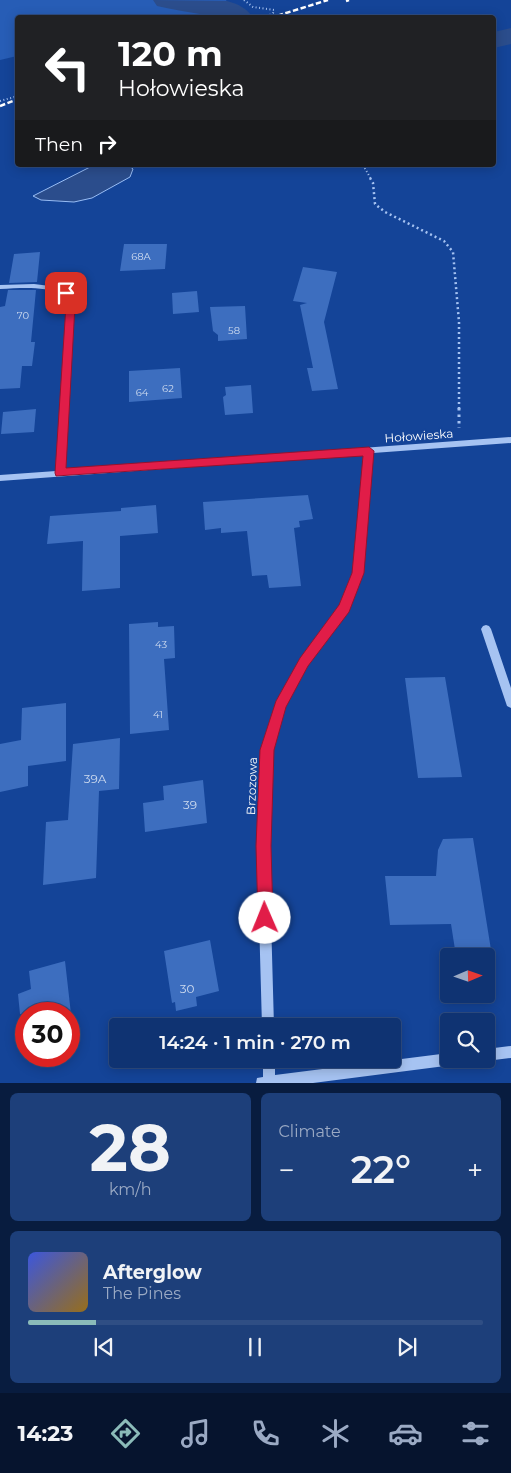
<!DOCTYPE html>
<html lang="en">
<head>
<meta charset="utf-8">
<style>
  :root { --surface:#0f3372; --page:#1d3f7a; --text:#f1f3f6; --muted:#9baac4; --line:#2f4e84; --accent:#8bbbb9 }
  body { margin:0; font-family:Montserrat,sans-serif; background:var(--page); color:var(--text); height:100vh; display:flex; flex-direction:column; font-size:19px; white-space:nowrap }
  * { box-sizing:border-box; margin:0 }
  p { font-size:16px; color:var(--muted) }
  .icon { flex:none; width:28px; height:28px; fill:none; stroke:currentColor; stroke-width:2; stroke-linecap:round; stroke-linejoin:round }
  .map { position:relative; height:1083px; overflow:hidden }
  .sheet { display:flex; flex-direction:column; gap:10px; padding:10px; background:#081c3f; flex:1 }
  .sheet>* { flex:none }
  .hud { position:absolute; left:15px; top:15px; width:481px; height:152px; border-radius:5px; box-shadow:0 2px 12px #0003,0 0 0 1px var(--line); background:#202124; color:#fff; overflow:hidden }
  .needle { width:32px; rotate:88deg }
  .fabs { position:absolute; left:440px; top:948px; display:grid; gap:10px }
  .fabs a { display:grid; place-items:center; width:55px; height:55px; border-radius:5px; background:var(--surface); box-shadow:0 2px 12px #0003,0 0 0 1px var(--line); font-size:25px }
  .speed { position:absolute; left:15px; top:1002px; display:flex; gap:10px; font-size:25px; font-weight:700; text-align:center }
  .speed>* { display:grid; place-content:center; width:65px; height:65px; border-radius:50%; background:var(--surface); box-shadow:0 2px 12px #0003,0 0 0 1px var(--line); line-height:1 }
  .speed .limit { border:8px solid #d22; background:#fff; color:#111 }
  .pin { position:absolute; display:grid; place-items:center; width:42px; height:42px; color:#fff; margin:-21px; border-radius:10px; box-shadow:0 2px 8px #0006 }
  .me { position:absolute; width:55px; margin:-28px; rotate:359deg; stroke-linejoin:round; filter:drop-shadow(0 0 4px #0008) }
  .turn { display:flex; align-items:center; gap:18px; height:105px; padding:0 20px; font-size:22px }
  .turn .icon { width:65px; height:65px; stroke-width:2.5 }
  .turn b { display:block; font-size:35px; line-height:42px }
  .then { display:flex; align-items:center; height:48px; padding:0 20px; background:#0003; gap:10px; font-size:19px }
  .big { font-size:38px; font-weight:600; line-height:1.1 }
  .sheet .tile { flex:1; display:flex; flex-direction:column; justify-content:center; gap:8px; min-width:0; padding:0 18px; border-radius:8px; background:var(--page) }
  .sheet .dial { align-items:center; gap:0 }
  .dial b { font-size:65px; line-height:1 }
  .song { display:flex; align-items:center; gap:15px }
  .cover { width:60px; height:60px; border-radius:8px; background:linear-gradient(135deg,hsl(230 70% 55%),hsl(40 70% 35%)) }
  .played { height:5px; border-radius:2px; background:linear-gradient(90deg,var(--accent) 15%,var(--line) 15%) }
  .keys { display:flex; justify-content:space-around; direction:ltr }
  .heat { display:flex; justify-content:space-between; align-items:center; font-size:28px; direction:ltr }
  .sheet .tiles { flex:1; display:grid; gap:10px; grid-template-columns:1fr 1fr }
  .tile:last-child { grid-column:span 2 }
  .trip { position:absolute; left:109px; top:1018px; width:292px; height:50px; border-radius:5px; background:var(--surface); box-shadow:0 2px 12px #0003,0 0 0 1px var(--line); font-weight:600; line-height:50px; text-align:center }
  .menu { display:flex; height:80px; justify-content:space-around; align-items:center; background:#06142e; color:var(--muted) }
  .menu .icon { width:35px; height:35px }
  .menu .active { color:var(--accent) }
  .menu b { font-size:22px; color:var(--text) }
  .map>svg:first-child { display:block }
  .green { fill:#275db6 }
  .water { fill:#2b4d8c; stroke:#98bdf5 }
  .lines { fill:none; stroke-linecap:round; stroke-linejoin:round }
  .river { fill:#2b4d8c; fill-rule:evenodd }
  .building { fill:#3d6ebf }
  .path-far2 { stroke:#a6c3f2; stroke-width:2; stroke-dasharray:1 2.5; stroke-linecap:butt }
  .path-far1 { stroke:#a6c3f2; stroke-width:2.5; stroke-dasharray:2 3; stroke-linecap:butt }
  .path { stroke:#a6c3f2; stroke-width:3; stroke-dasharray:2.5 4; stroke-linecap:butt }
  .minor { fill:#a6c3f2; fill-rule:evenodd }
  .rail { stroke:#fff; stroke-width:2.5; stroke-dasharray:5.5 2.5; stroke-linecap:butt }
  .route { fill:#e11d48; stroke:#92132f }
  .labels { text-anchor:middle; stroke-width:4; stroke-linejoin:round; paint-order:stroke }
  .number-label { font-size:10px; fill:#cedbef }
  .street-label { font-size:12px; fill:#fff; stroke:#144498 }
  .near-number-label { font-size:12px; fill:#cedbef }
</style>
</head>
<body>
<div class="map">
<svg width="511" height="1083" viewBox="0 0 511 1083">
  <rect width="100%" height="100%" fill="#144498"/>
  <path class="green" d="M0,0H226L232,12L204,18H18L17,56L0,60Z"/>
  <path class="water" d="M94,165H128L133,169L130,177L92,198L74,202L41,200L33,196Z"/>
  <g class="lines">
    <path class="river" d="M153,0L227,1C238,4 247,8 253,18C221,18 188,13 157,6Z
      M511,28V44L494,48V32Z"/>
  </g>
  <path class="building" d="M124,244H167L165,269L120,271Z
    M40,252L37,282L9,283L14,254Z
    M303,267L337,272L324,322L338,389L312,391L307,368H313L300,305L307,303L293,301Z
    M8,290H36L31,342H35L32,366H22L20,388L0,389V307L5,306Z
    M197,291L199,312L173,314L172,293Z
    M245,306L247,339L218,341V335L213,331L210,307Z
    M180,368L182,398L129,402V371Z
    M251,385L253,413L225,415L223,397L226,395L225,387Z
    M36,409L34,432L1,434L3,412Z
    M308,495L313,519L299,521L300,527L294,528L301,586L269,588L267,575L252,576L247,531L221,533V528L205,530L203,502Z
    M156,505L158,533L120,536V588L82,591L83,541L47,544L50,516L121,511V508Z
    M158,622V627L174,626L175,658L164,659L169,730L130,734L129,624Z
    M445,677L462,777L418,778L405,678Z
    M66,703V761L28,766V786L0,792V744L21,740L22,708Z
    M120,738L119,789L99,791L96,878L43,885L46,822L68,820L73,744Z
    M203,780L207,823L145,832L143,803L164,800L163,786Z
    M473,838L492,956H456L451,924L390,925L385,876H436L438,850L443,839Z
    M210,940L219,991L196,997L197,1006L176,1011L175,1002L172,1003L164,951Z
    M65,961L71,1014H20L18,994L31,989L29,971Z"/>
  <g class="lines">
    <path class="path-far2" d="M244,0L253,7L274,10L273,13L264,18
      M0,101L18,96
      M363,165L371,179"/>
    <path class="path-far1" d="M370,178L373,183L375,204L385,212L444,241L453,252L459,322V409"/>
    <path class="path" d="M459,408V428"/>
    <path class="minor" d="M34,284L50,286L68,291L74,305L64,470L511,437V443L373,453L362,573L347,611L307,665L285,706L272,751L269,846L274,1026H262L257,846L262,751L276,702L301,659L340,606L354,573L365,454L0,481V475L56,471L68,305L63,294C43,286 22,288 0,289V285Z
      M486,625L489,626L491,629L511,688V708L507,706L506,703L481,629L483,626Z
      M511,1046V1058L486,1061L482,1059H486V1049Z
      M449,1053V1059H459L457,1063L453,1065L313,1083H256L257,1078L263,1077V1059H275V1075Z"/>
    <path class="rail" d="M346,1L349,0
      M270,18L328,0
      M0,106L18,99"/>
  </g>
  <path class="route" d="M66,290L70,293L75,305L66,468L369,447L374,451L364,573L349,612L308,666L286,707L274,750L271,846L273,918L271,923L265,926L260,923L258,918L256,846L260,750L276,701L300,658L339,605L352,573L363,456L56,476L55,473L66,305L61,293Z"/>
  <g class="labels">
    <g class="number-label">
      <text x="141" y="260">68A</text>
      <text x="23" y="319">70</text>
      <text x="234" y="334">58</text>
      <text x="168" y="392">62</text>
      <text x="142" y="396">64</text>
      <text x="161" y="648">43</text>
      <text x="158" y="718">41</text>
    </g>
    <g class="street-label">
      <text transform="translate(419 436) rotate(-4)" y="4">Hołowieska</text>
      <text transform="translate(252 786) rotate(-88)" y="4">Brzozowa</text>
    </g>
    <g class="near-number-label">
      <text x="95" y="783">39A</text>
      <text x="190" y="809">39</text>
      <text x="187" y="993">30</text>
    </g>
  </g>
</svg>
<div class="fabs">
<a><svg class="needle" viewBox="-14 -14 28 28"><path d="M0-13l5 13h-10z" fill="#e53935"/><path d="M0 13l5-13h-10z" fill="#9baac4"/></svg></a>
<a><svg class="icon" aria-label="search" viewBox="0 0 24 24"><circle cx="10" cy="10" r="6"/><path d="M15 15l6 6"/></svg></a>
</div>
<div class="speed"><div class="limit">30</div></div>
<div class="pin" style="left:66px;top:293px;background:#d93025"><svg class="icon" aria-label="arrive" viewBox="0 0 24 24"><path d="M6 21V4h12l-3 4 3 4H6"/></svg></div>
<svg class="me" style="left:265px;top:918px" viewBox="-20 -20 40 40"><circle r="19" fill="#fff"/><path d="M0-13L10 11 0 6-10 11z" fill="#e11d48"/></svg>
<div class="trip">14:24 · 1 min · 270 m</div>
<div class="hud">
<div class="turn"><svg class="icon" aria-label="left" viewBox="0 0 24 24"><path d="M17 20v-9H6M10 6l-5 5 5 5"/></svg><div><b>120 m</b>Hołowieska</div></div>
<div class="then">Then<svg class="icon" aria-label="right" viewBox="0 0 24 24"><path d="M7 20v-9h11M14 6l5 5-5 5"/></svg></div>
</div>
</div>
<section class="sheet">
<div class="tiles">
<div class="tile dial"><b>28</b><p>km/h</p></div>
<div class="tile"><p>Climate</p>
<div class="heat"><a>−</a><b class="big">22°</b><a>+</a></div>
</div>
<div class="tile">
<div class="song"><i class="cover"></i><div><b>Afterglow</b><p>The Pines</p></div></div>
<div class="played"></div>
<div class="keys"><svg class="icon" aria-label="previous" viewBox="0 0 24 24"><path d="M18 5L8 12l10 7zM5 5v14"/></svg><svg class="icon" aria-label="pause" viewBox="0 0 24 24"><path d="M8 5v14M16 5v14"/></svg><svg class="icon" aria-label="next" viewBox="0 0 24 24"><path d="M6 5l10 7-10 7zM19 5v14"/></svg></div>
</div>
</div>
</section>
<nav class="menu">
<b>14:23</b>
<svg class="icon active" aria-label="directions" viewBox="0 0 24 24"><path d="M12 3l9 9-9 9-9-9zM9 14v-3h6M13 9l2 2-2 2"/></svg>
<svg class="icon" aria-label="music" viewBox="0 0 24 24"><path d="M9 18V5l10-2v13"/><circle cx="6" cy="18" r="3"/><circle cx="16" cy="16" r="3"/></svg>
<svg class="icon" aria-label="phone" viewBox="0 0 24 24"><path d="M5 4h4l2 5-3 2q2 4 5 5l2-3 5 2v4C11 20 4 13 5 4z"/></svg>
<svg class="icon" aria-label="climate" viewBox="0 0 24 24"><path d="M12 3v18M4 7l16 10M4 17L20 7"/></svg>
<svg class="icon" aria-label="car" viewBox="0 0 24 24"><path d="M5 17H2v-5l4-1 3-4h7l3 4 3 1v5h-3M9 17h6M6 11h13"/><circle cx="7" cy="17" r="2"/><circle cx="17" cy="17" r="2"/></svg>
<svg class="icon" aria-label="filters" viewBox="0 0 24 24"><path d="M4 7h16M4 17h16"/><circle cx="9" cy="7" r="2"/><circle cx="15" cy="17" r="2"/></svg>
</nav>
</body>
</html>
